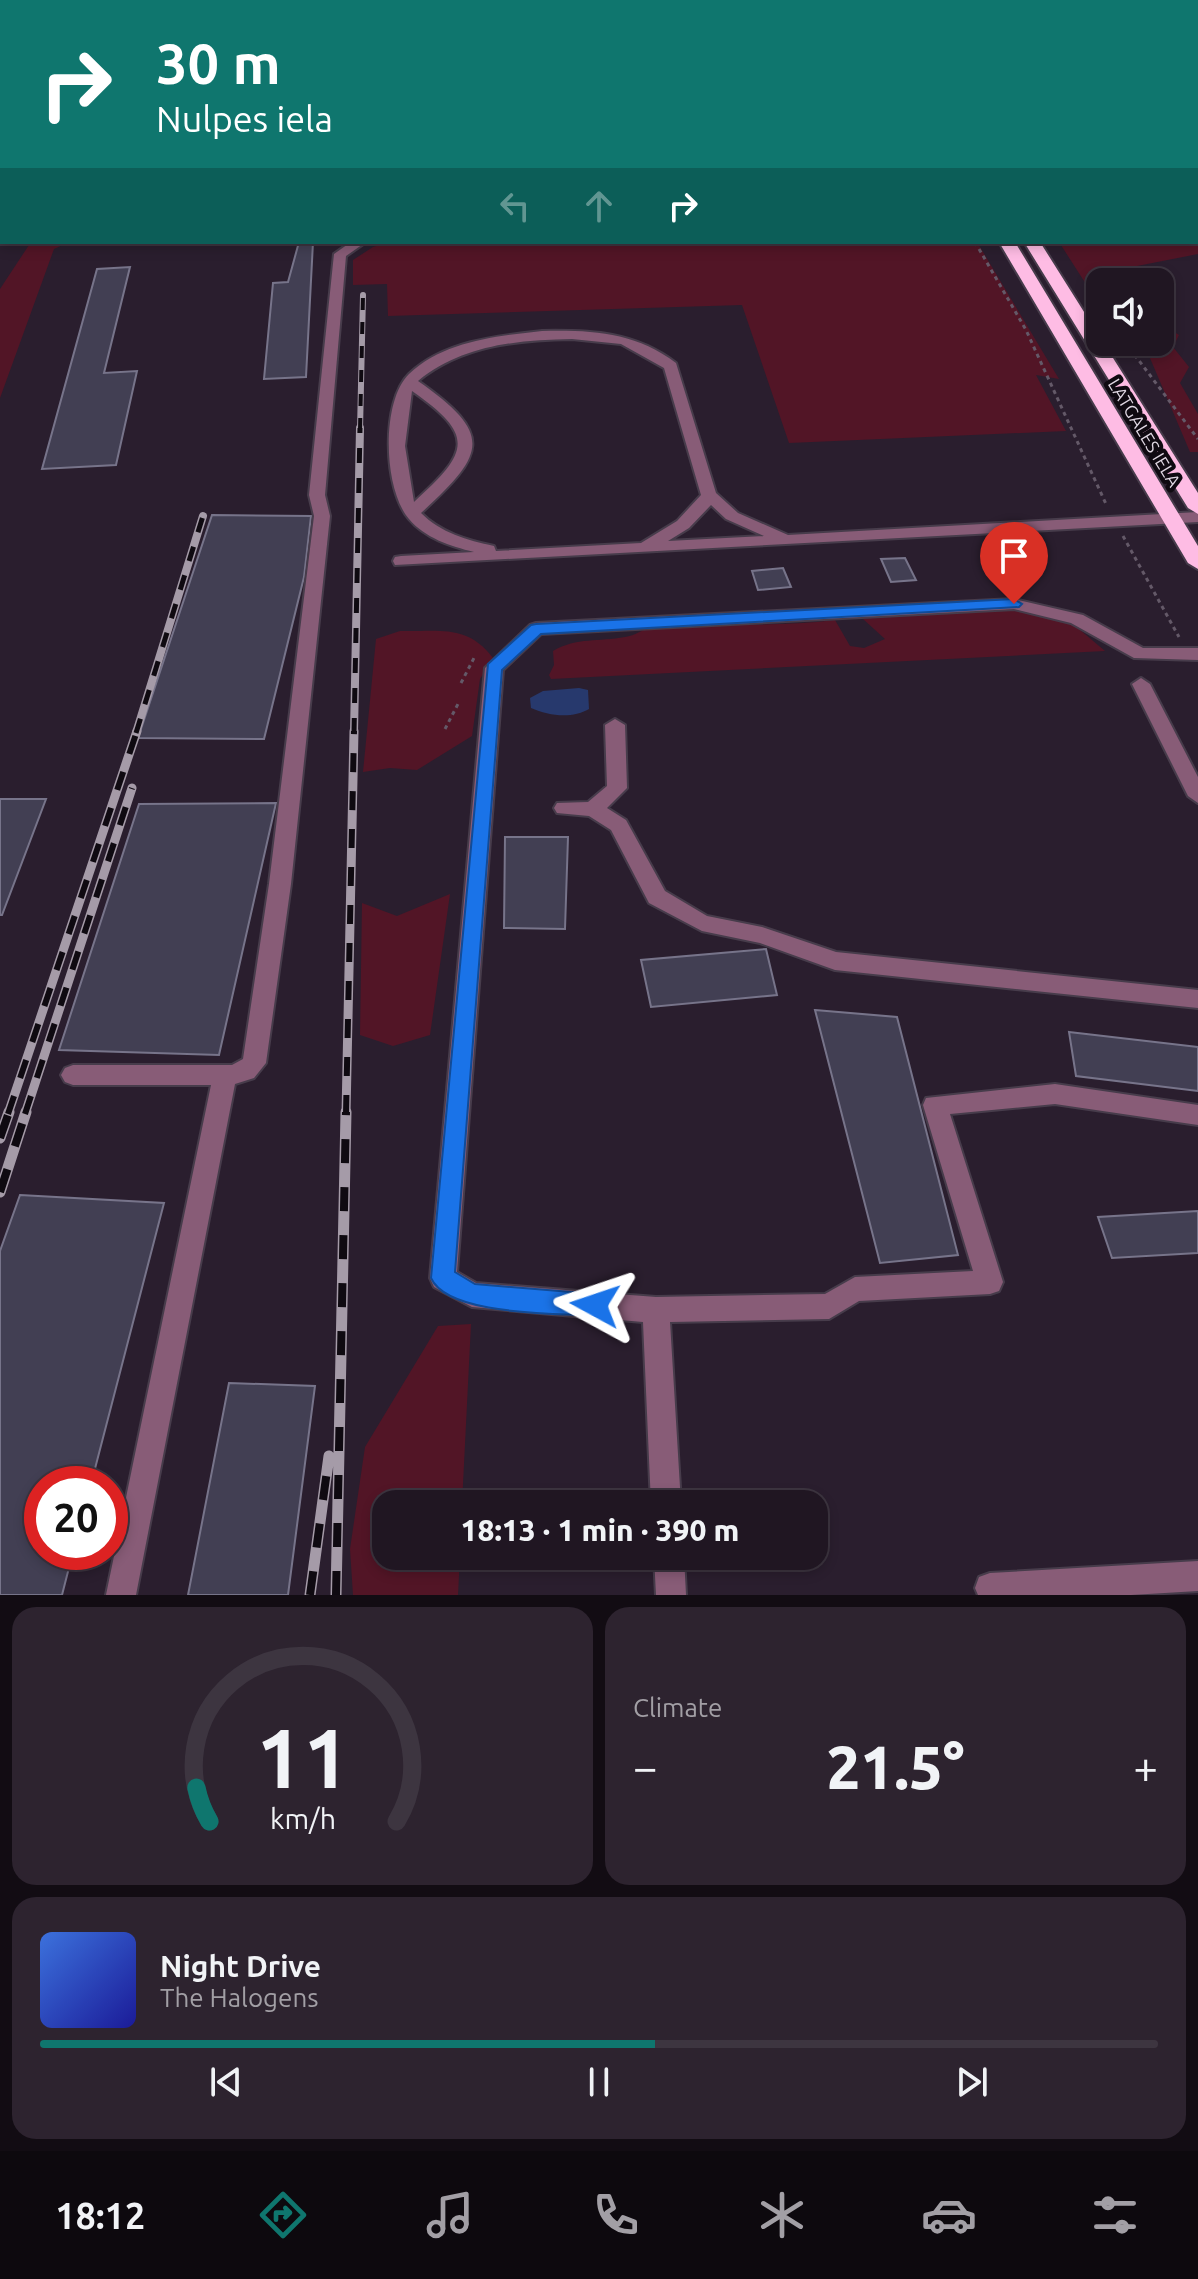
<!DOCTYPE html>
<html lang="en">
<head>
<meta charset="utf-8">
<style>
  :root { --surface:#201622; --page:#2d232f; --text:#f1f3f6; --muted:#a29fa5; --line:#3d3540; --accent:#0f766e }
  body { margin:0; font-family:Ubuntu,sans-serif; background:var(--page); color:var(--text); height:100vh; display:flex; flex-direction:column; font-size:30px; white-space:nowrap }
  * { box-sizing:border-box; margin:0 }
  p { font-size:26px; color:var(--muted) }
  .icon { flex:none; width:44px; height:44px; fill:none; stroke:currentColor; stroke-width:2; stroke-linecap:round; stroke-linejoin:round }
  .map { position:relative; height:1595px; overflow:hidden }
  .side { display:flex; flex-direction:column; gap:12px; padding:12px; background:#120c13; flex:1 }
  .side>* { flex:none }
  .banner { position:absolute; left:0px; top:0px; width:1198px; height:244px; box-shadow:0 4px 12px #0003,0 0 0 2px var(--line); background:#0f766e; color:#fff; overflow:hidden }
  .buttons { position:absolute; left:1086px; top:268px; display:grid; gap:16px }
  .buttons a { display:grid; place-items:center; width:88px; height:88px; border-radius:16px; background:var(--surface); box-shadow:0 4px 12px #0003,0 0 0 2px var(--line); font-size:40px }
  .speed { position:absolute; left:24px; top:1466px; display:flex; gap:16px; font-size:40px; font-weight:700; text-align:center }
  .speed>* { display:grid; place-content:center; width:104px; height:104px; border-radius:50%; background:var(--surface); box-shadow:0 4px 12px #0003,0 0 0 2px var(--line); line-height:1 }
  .speed .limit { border:12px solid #d22; background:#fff; color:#111 }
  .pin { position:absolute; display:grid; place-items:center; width:68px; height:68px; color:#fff; margin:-82px -34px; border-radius:50% 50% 50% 0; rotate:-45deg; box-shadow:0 0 8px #0007 }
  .pin .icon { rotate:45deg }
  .me { position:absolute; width:88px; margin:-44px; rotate:275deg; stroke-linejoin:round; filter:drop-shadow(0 0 6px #0008) }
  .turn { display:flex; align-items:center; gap:28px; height:168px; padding:0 24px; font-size:36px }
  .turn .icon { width:104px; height:104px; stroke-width:2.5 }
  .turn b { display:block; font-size:56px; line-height:68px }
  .lanes { display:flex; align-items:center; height:76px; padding:0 24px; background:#0003; justify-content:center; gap:40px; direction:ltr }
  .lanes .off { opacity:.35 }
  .big { font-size:60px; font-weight:800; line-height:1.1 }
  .side .card { flex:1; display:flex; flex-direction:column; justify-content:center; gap:12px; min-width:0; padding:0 28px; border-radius:24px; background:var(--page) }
  .side .dial { align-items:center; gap:0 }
  .dial svg { height:208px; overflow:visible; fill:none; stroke:var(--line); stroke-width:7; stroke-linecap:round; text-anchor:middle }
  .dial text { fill:var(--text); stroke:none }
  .song { display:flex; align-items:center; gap:24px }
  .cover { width:96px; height:96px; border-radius:12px; background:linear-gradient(135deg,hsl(220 70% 55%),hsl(240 70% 35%)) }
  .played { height:8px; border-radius:4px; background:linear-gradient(90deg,var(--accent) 55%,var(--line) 55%) }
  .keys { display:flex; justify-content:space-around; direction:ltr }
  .heat { display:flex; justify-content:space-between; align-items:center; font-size:44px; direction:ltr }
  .side .tiles { flex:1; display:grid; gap:12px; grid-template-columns:1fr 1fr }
  .card:last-child { grid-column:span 2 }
  .trip { position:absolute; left:372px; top:1490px; width:456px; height:80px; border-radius:24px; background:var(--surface); box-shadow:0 4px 12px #0003,0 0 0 2px var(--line); font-weight:800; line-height:80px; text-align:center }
  .dock { display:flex; height:128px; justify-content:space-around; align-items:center; background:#0d090e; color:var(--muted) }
  .dock .icon { width:56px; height:56px }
  .dock .active { color:var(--accent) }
  .dock b { font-size:36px; color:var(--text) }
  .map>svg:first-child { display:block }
  .green { fill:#521526 }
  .water { fill:#27396d }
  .building { fill:#423f53; stroke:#77748a; stroke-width:2 }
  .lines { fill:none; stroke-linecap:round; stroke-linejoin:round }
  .minor-casing { stroke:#473c4b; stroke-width:4 }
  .highway-casing { stroke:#473c4b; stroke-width:4 }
  .path-far1 { stroke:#645968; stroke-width:2; stroke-dasharray:3 3; stroke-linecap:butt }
  .path { stroke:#645968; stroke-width:3; stroke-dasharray:4 4; stroke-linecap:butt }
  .minor { fill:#885c77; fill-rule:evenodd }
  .highway { fill:#febce4; fill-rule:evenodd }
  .rail-far3-casing { stroke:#a59ba8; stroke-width:6 }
  .rail-far2-casing { stroke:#a59ba8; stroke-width:8 }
  .rail-far1-casing { stroke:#a59ba8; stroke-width:9 }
  .rail-casing { stroke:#a59ba8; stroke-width:11 }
  .rail-far3 { stroke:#0f0a11; stroke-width:4; stroke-dasharray:12; stroke-linecap:butt }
  .rail-far2 { stroke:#0f0a11; stroke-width:5; stroke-dasharray:15; stroke-linecap:butt }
  .rail-far1 { stroke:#0f0a11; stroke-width:6; stroke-dasharray:19; stroke-linecap:butt }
  .rail { stroke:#0f0a11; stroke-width:8; stroke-dasharray:24; stroke-linecap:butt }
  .route { fill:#1a73e8; stroke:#114b97; stroke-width:2 }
  .labels { text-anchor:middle; stroke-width:8; stroke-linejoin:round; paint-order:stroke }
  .far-street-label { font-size:18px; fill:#dfd7e2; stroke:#0f0a11 }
</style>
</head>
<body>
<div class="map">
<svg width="1198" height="1595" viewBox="0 0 1198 1595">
  <rect width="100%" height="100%" fill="#2a1e2e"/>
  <path class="green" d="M192,0H812L813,2H191Z
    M1196,132L1198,254L1132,267L1142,282H1100V306L1059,242H1196Z
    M31,242H69L54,249L0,398V289Z
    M390,242H977L1059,379L1036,375L1066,431L789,443L742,305L388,316L387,284L353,285V260L373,247Z
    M1160,323L1179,335L1173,347L1189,367L1180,383L1198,414V452H1190L1147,351L1128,342H1160Z
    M1020,609L1073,624L1105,651L551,679L549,675L554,665L553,651C577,637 599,642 625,637C635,636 644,628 654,627C714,622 775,628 835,620L850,646L864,648L885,639L863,619L875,614Z
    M400,631C440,632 467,624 493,658L480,679L472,736L417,770L390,768L363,772L376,639Z
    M450,894L430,1035L393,1046L360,1035L362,903L397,916Z
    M471,1324L462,1504H386V1556H460L458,1595H353L350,1549L365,1447L438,1326Z"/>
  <path class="water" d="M579,688L588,690L589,709C572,719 549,716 531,708L530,698L543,691Z"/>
  <path class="building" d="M299,242H313L306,377L264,379L273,283L288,282Z
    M130,267L104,373L137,371L116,465L42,469L97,269Z
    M212,515L311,516L304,577L264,739L138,738Z
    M905,558L916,580L891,582L881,559Z
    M783,568L791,587L758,590L752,571Z
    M0,799H46L2,915H0Z
    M276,803L219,1055L59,1050L139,804Z
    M505,837H568L565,929L504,928Z
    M766,949L777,995L651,1007L641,960Z
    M815,1010L897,1017L958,1255L880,1263Z
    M1069,1032L1198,1047V1091L1076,1076Z
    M20,1195L164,1203L91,1484H42V1552H73L62,1595H0V1251Z
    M1198,1211V1253L1112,1258L1098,1217Z
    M229,1383L315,1386L288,1595H188Z"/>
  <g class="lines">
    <defs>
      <path id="minor" d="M820,0H830L831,2H821Z
        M979,0H989L991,2H981Z
        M1128,0H1138L1139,2H1129Z
        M1196,73H1198V81H1196Z
        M351,242H366L346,256L325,495L330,516L291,884L266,1063L254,1078L235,1084L136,1595H106L211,1085H73L65,1082L61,1075L65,1068L73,1065H232L243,1059L269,884L314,516L309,495L334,254Z
        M542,331C592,330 635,332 676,363L716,493L738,513L788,535L1198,512V522L395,565L393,561L395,557L401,556L474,552C450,546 425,538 409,519C383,489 381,401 409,374C444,341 497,336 542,331ZM572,339L621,344L664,368L701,495L677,521L641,543L496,551L494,546C467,540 441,533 421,513C485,454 495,435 418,381C462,345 517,340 572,339ZM412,391C477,436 468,453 414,502L405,446ZM711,505L726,519L764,536L668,541L689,528Z
        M1014,599L1083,615L1143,648H1198V660L1134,658L1071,623L1014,609L541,634L503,670L457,1272L476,1283L656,1297L825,1294L855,1277L973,1271L923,1105L926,1098L1055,1084L1198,1105V1125L1055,1104L950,1114L1003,1282L999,1291L990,1294L859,1301L829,1319L670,1322L681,1504H651L643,1322L472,1307L434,1287L430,1278L485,668L530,625L536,623Z
        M1141,678L1150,684L1198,777V803L1188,796L1132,684Z
        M615,719L625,725L627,788L607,808L626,820L665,891L707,916L762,927L836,952L1198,990V1008L835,970L760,943L702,931L649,903L611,830L589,816L557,813L554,808L557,803L588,802L607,786L605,725Z
        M654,1556H684L686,1595H656Z
        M1198,1561V1591L1131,1595H978L975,1588L979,1577L990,1573Z"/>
      <path id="highway" d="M856,0H868L869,2H857Z
        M876,0H888L889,2H877Z
        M999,242H1015L1198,546V569L1188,563Z
        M1024,242H1040L1198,493V514L1188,508Z"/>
    </defs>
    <use href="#minor" class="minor-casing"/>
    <use href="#highway" class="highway-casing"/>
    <path class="path-far1" d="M912,2L925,0"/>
    <path class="path" d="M975,242L1026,330L1106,504
      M1125,342L1198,439
      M1123,536L1179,637
      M461,683L474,658
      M445,729L459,702"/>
    <use href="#minor" class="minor"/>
    <use href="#highway" class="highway"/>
    <defs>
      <path id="rail-far3" d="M0,227L2,224
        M360,430L363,295"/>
      <path id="rail-far2" d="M136,733L203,516
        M354,733L360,428"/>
      <path id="rail-far1" d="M8,1114L137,731
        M25,1114L132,788
        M346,1114L354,731"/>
      <path id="rail" d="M0,1138L9,1112
        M0,1192L26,1112
        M310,1595L329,1456
        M336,1595L346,1112"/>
    </defs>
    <use href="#rail-far3" class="rail-far3-casing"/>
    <use href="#rail-far2" class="rail-far2-casing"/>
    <use href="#rail-far1" class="rail-far1-casing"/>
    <use href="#rail" class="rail-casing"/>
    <use href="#rail-far3" class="rail-far3"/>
    <use href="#rail-far2" class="rail-far2"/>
    <use href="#rail-far1" class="rail-far1"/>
    <use href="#rail" class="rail"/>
  </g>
  <path class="route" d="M1014,599L1022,604L1019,607L541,634L502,670L455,1272L475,1284L595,1294L603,1297L607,1305L603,1313L595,1316C557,1313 448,1316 431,1278L488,664L531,625L536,624Z"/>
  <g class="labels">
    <g class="far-street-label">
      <text transform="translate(1144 433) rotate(59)" y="6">LATGALES IELA</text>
    </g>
  </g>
</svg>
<div class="buttons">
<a><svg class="icon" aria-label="sound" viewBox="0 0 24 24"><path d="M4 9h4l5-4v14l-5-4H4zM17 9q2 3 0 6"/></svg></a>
</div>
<div class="speed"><div class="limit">20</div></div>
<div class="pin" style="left:1014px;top:604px;background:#d93025"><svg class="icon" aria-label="arrive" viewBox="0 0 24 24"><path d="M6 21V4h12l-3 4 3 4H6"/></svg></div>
<svg class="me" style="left:595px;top:1305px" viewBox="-20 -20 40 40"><path d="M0-17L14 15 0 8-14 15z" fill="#1a73e8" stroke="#fff" stroke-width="4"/></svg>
<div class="trip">18:13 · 1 min · 390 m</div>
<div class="banner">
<div class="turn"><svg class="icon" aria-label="right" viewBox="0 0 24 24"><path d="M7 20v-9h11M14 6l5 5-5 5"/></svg><div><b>30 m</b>Nulpes iela</div></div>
<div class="lanes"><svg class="icon off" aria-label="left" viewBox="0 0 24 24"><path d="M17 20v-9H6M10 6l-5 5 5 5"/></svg><svg class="icon off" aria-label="ahead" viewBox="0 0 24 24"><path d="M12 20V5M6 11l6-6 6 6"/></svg><svg class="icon" aria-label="right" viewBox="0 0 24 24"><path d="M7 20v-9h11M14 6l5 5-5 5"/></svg></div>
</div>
</div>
<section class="side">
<div class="tiles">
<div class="card dial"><svg viewBox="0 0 100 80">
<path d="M14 69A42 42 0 1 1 86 69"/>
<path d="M14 69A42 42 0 0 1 9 56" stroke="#0f766e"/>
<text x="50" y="56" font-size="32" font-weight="700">11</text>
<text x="50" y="72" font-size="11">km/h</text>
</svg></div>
<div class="card"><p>Climate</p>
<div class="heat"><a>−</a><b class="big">21.5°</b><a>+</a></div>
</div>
<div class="card">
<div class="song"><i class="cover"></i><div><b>Night Drive</b><p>The Halogens</p></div></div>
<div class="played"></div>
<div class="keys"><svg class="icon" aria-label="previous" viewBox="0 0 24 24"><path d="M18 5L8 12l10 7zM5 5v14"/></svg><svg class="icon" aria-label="pause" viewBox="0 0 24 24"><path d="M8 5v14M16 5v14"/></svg><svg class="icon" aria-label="next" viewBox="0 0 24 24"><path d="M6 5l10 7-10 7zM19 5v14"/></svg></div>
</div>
</div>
</section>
<nav class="dock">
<b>18:12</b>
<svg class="icon active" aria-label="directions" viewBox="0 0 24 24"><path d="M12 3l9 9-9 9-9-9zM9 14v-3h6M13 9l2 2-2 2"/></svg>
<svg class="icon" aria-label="music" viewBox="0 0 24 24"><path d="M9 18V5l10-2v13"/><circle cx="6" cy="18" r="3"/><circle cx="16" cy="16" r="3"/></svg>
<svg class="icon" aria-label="phone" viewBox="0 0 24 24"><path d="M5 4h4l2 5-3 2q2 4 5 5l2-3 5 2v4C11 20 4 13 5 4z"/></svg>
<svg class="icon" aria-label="climate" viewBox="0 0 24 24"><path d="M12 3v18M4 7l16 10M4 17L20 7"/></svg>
<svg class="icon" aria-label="car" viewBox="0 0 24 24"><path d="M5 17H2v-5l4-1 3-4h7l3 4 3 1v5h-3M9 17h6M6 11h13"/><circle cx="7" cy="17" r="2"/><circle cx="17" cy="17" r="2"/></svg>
<svg class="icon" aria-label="filters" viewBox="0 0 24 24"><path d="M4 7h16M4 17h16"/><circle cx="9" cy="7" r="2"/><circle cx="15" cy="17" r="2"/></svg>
</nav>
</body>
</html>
